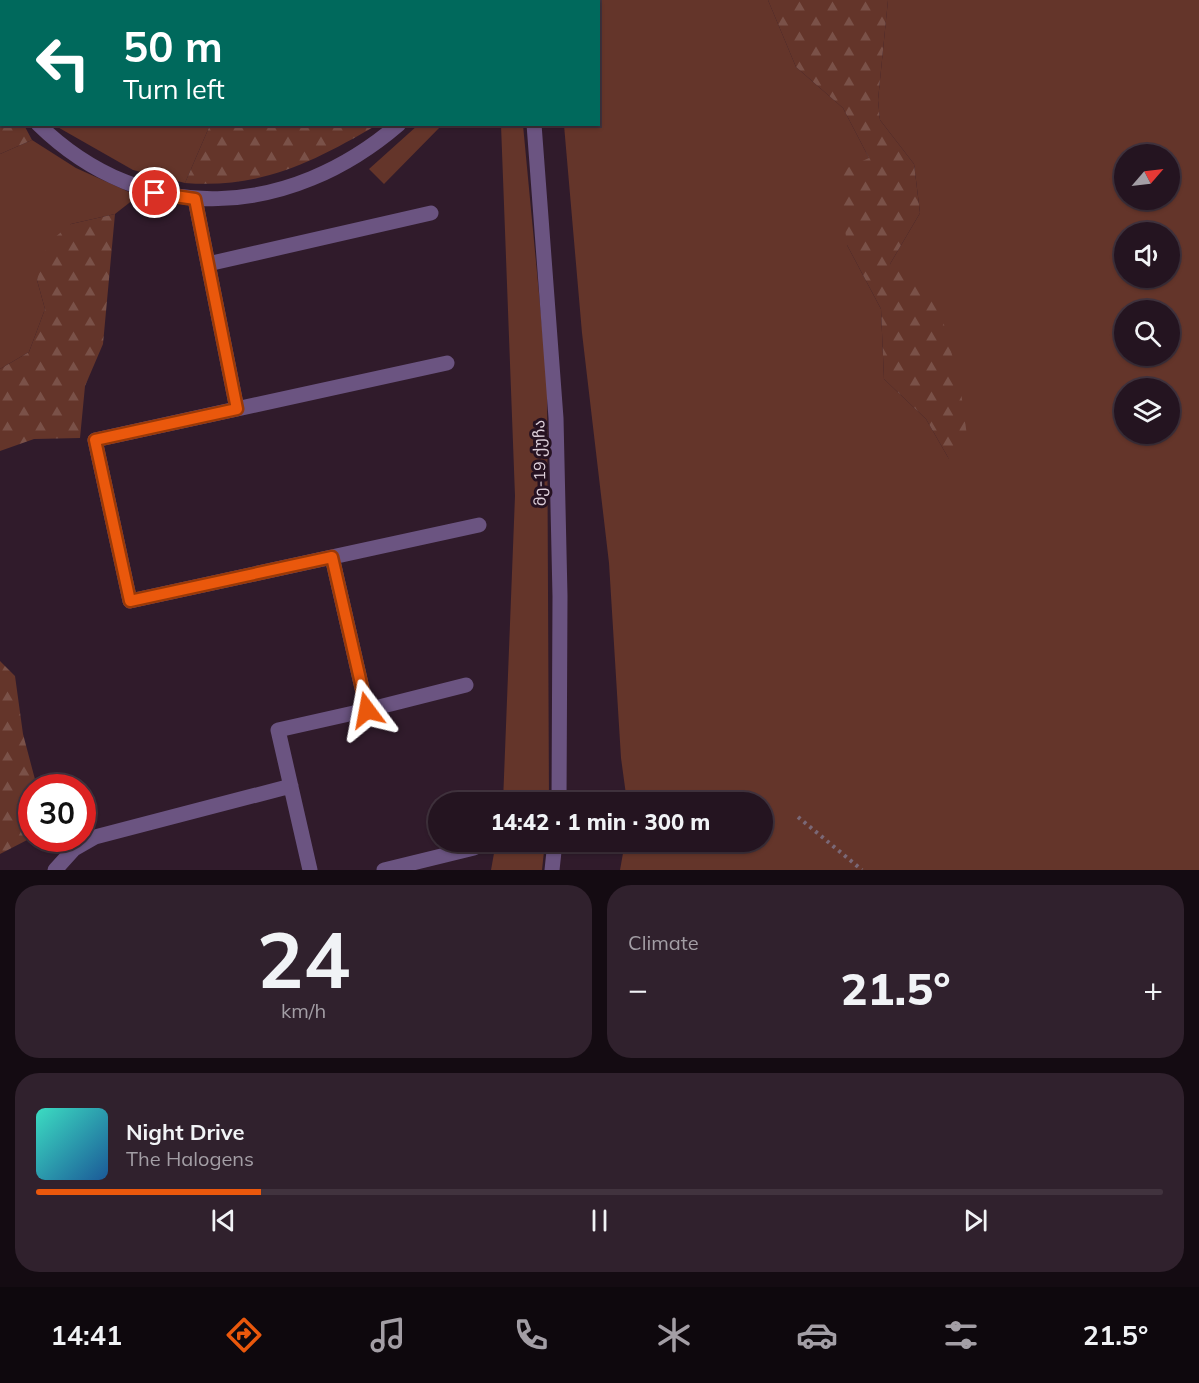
<!DOCTYPE html>
<html lang="en">
<head>
<meta charset="utf-8">
<style>
  :root { --surface:#241420; --page:#30212d; --text:#f1f3f6; --muted:#a39ea5; --line:#41333e; --accent:#ea580c }
  body { margin:0; font-family:Mulish,"Noto Sans Georgian",sans-serif; background:var(--page); color:var(--text); height:100vh; display:flex; flex-direction:column; font-size:22px; white-space:nowrap }
  * { box-sizing:border-box; margin:0 }
  p { font-size:20px; color:var(--muted) }
  .icon { flex:none; width:33px; height:33px; fill:none; stroke:currentColor; stroke-width:2; stroke-linecap:round; stroke-linejoin:round }
  .map { position:relative; height:870px; overflow:hidden }
  .sheet { display:flex; flex-direction:column; gap:15px; padding:15px; background:#140b12; flex:1 }
  .sheet>* { flex:none }
  .hud { position:absolute; left:0px; top:0px; width:600px; height:126px; box-shadow:0 2px 4px #0004,0 0 0 2px var(--line); background:#00695c; color:#fff; overflow:hidden }
  .needle { width:39px; rotate:62deg }
  .fabs { position:absolute; left:1114px; top:144px; display:grid; gap:12px }
  .fabs a { display:grid; place-items:center; width:66px; height:66px; border-radius:50%; background:var(--surface); box-shadow:0 2px 4px #0004,0 0 0 2px var(--line); font-size:30px }
  .speed { position:absolute; left:18px; top:774px; display:flex; gap:12px; font-size:30px; font-weight:700; text-align:center }
  .speed>* { display:grid; place-content:center; width:78px; height:78px; border-radius:50%; background:var(--surface); box-shadow:0 2px 4px #0004,0 0 0 2px var(--line); line-height:1 }
  .speed .limit { border:9px solid #d22; background:#fff; color:#111 }
  .pin { position:absolute; display:grid; place-items:center; width:51px; height:51px; color:#fff; margin:-26px; border:3px solid #fff; border-radius:50%; box-shadow:0 2px 6px #0007 }
  .me { position:absolute; width:66px; margin:-33px; rotate:347deg; stroke-linejoin:round; filter:drop-shadow(0 0 4px #0008) }
  .turn { display:flex; align-items:center; gap:21px; height:126px; padding:0 24px; font-size:27px }
  .turn .icon { width:78px; height:78px; stroke-width:2.5 }
  .turn b { display:block; font-size:42px; line-height:51px }
  .big { font-size:45px; font-weight:800; line-height:1.1 }
  .sheet .widget { flex:1; display:flex; flex-direction:column; justify-content:center; gap:9px; min-width:0; padding:0 21px; border-radius:24px; background:var(--page) }
  .sheet .dial { align-items:center; gap:0 }
  .dial b { font-size:78px; line-height:1 }
  .song { display:flex; align-items:center; gap:18px }
  .cover { width:72px; height:72px; border-radius:9px; background:linear-gradient(135deg,hsl(170 70% 55%),hsl(210 70% 35%)) }
  .played { height:6px; border-radius:3px; background:linear-gradient(90deg,var(--accent) 20%,var(--line) 20%) }
  .keys { display:flex; justify-content:space-around; direction:ltr }
  .heat { display:flex; justify-content:space-between; align-items:center; font-size:33px; direction:ltr }
  .sheet .tiles { flex:1; display:grid; gap:15px; grid-template-columns:1fr 1fr }
  .widget:last-child { grid-column:span 2 }
  .trip { position:absolute; left:428px; top:792px; width:345px; height:60px; border-radius:30px; background:var(--surface); box-shadow:0 2px 4px #0004,0 0 0 2px var(--line); font-weight:800; line-height:60px; text-align:center }
  .menu { display:flex; height:96px; justify-content:space-around; align-items:center; background:#0e080d; color:var(--muted) }
  .menu .icon { width:42px; height:42px }
  .menu .current { color:var(--accent) }
  .menu b { font-size:27px; color:var(--text) }
  .map>svg:first-child { display:block }
  .grass { fill:#64352a; fill-rule:evenodd }
  .forest { fill:url(#forest-firs) }
  .lines { fill:none; stroke-linecap:round; stroke-linejoin:round }
  .path { stroke:#7a6876; stroke-width:4; stroke-dasharray:3 4.5; stroke-linecap:butt }
  .minor { stroke:#6b5481; stroke-width:15 }
  .route-casing { stroke:#983908; stroke-width:15 }
  .route { stroke:#ea580c; stroke-width:10 }
  .labels { text-anchor:middle; stroke-width:6; stroke-linejoin:round; paint-order:stroke }
  .street-label { font-size:16px; fill:#ded0da; stroke:#261221 }
</style>
</head>
<body>
<div class="map">
<svg width="1199" height="870" viewBox="0 0 1199 870">
  <defs>
    <pattern id="forest-firs" width="22" height="20" patternUnits="userSpaceOnUse" patternTransform="scale(1.5)"><rect width="22" height="20" fill="#64352a"/><path d="M5 1l3.5 6h-7zM16 11l3.5 6h-7z" fill="#7a5148"/></pattern>
  </defs>
  <rect width="100%" height="100%" fill="#301b2b"/>
  <path class="grass" d="M0,0H21L2,2L0,100Z
    M49,0H204L49,2Z
    M545,0H768L796,67L843,108L869,158L847,245L881,309L884,379L926,419L949,459L890,264L920,213L914,164L880,120L878,100L888,0H1199V870H620L625,842H762V802H627L621,758L609,563L582,333L564,125L598,124V2ZM1125,154H1170V200H1125ZM1125,232H1170V278H1125ZM1125,310H1170V356H1125ZM1125,388H1170V434H1125Z
    M54,125H210L185,183L133,170Z
    M418,125H442L384,184L369,169Z
    M501,125H523L547,378L549,802H503L515,496Z
    M32,140L76,168L138,196L115,214L71,224L37,280L45,309L29,352L0,369V154Z
    M496,842H545L542,870H491Z"/>
  <path class="forest" d="M204,0H459V1H202Z
    M768,0H888L878,100L880,120L914,164L920,213L890,264L937,298L960,385L968,443L949,459L926,419L884,379L881,309L847,245L838,172L869,158L843,108L796,67Z
    M0,100L2,124L24,125L32,140L0,154Z
    M210,125V124L377,125C313,162 261,189 185,183Z
    M115,214L103,344L85,386L80,438L34,439L0,451V369L29,352L45,309L37,280L48,243L71,224Z
    M0,661L15,676L23,734L37,787L32,788L31,838L0,854Z"/>
  <g class="lines">
    <path class="path" d="M512,2V0
      M798,817L862,870"/>
    <path class="minor" d="M36,2V0
      M38,124C145,229 290,218 399,124
      M534,124L556,418L560,596L559,802
      M195,199L237,409
      M208,264L431,213
      M447,363L95,440L130,601L479,525
      M367,710L466,685
      M55,870L74,849L95,837L291,786
      M310,870L278,730L367,710L332,557
      M384,870L474,848
      M552,870L555,842"/>
  </g>
  <g class="lines">
    <defs>
      <path id="route" d="M155,193L195,199L237,409L95,440L130,601L332,557L367,710"/>
    </defs>
    <use href="#route" class="route-casing"/>
    <use href="#route" class="route"/>
  </g>
  <g class="labels">
    <g class="street-label">
      <text transform="translate(539 463) rotate(-91)" y="6">მე-19 ქუჩა</text>
    </g>
  </g>
</svg>
<div class="fabs">
<a><svg class="needle" viewBox="-14 -14 28 28"><path d="M0-13l5 13h-10z" fill="#e53935"/><path d="M0 13l5-13h-10z" fill="#a39ea5"/></svg></a>
<a><svg class="icon" aria-label="sound" viewBox="0 0 24 24"><path d="M4 9h4l5-4v14l-5-4H4zM17 9q2 3 0 6"/></svg></a>
<a><svg class="icon" aria-label="search" viewBox="0 0 24 24"><circle cx="10" cy="10" r="6"/><path d="M15 15l6 6"/></svg></a>
<a><svg class="icon" aria-label="layers" viewBox="0 0 24 24"><path d="M12 4l9 5-9 5-9-5zM3 14l9 5 9-5"/></svg></a>
</div>
<div class="speed"><div class="limit">30</div></div>
<div class="pin" style="left:155px;top:193px;background:#d93025"><svg class="icon" aria-label="arrive" viewBox="0 0 24 24"><path d="M6 21V4h12l-3 4 3 4H6"/></svg></div>
<svg class="me" style="left:367px;top:710px" viewBox="-20 -20 40 40"><path d="M0-17L14 15 0 8-14 15z" fill="#ea580c" stroke="#fff" stroke-width="4"/></svg>
<div class="trip">14:42 · 1 min · 300 m</div>
<div class="hud">
<div class="turn"><svg class="icon" aria-label="left" viewBox="0 0 24 24"><path d="M17 20v-9H6M10 6l-5 5 5 5"/></svg><div><b>50 m</b>Turn left</div></div>
</div>
</div>
<section class="sheet">
<div class="tiles">
<div class="widget dial"><b>24</b><p>km/h</p></div>
<div class="widget"><p>Climate</p>
<div class="heat"><a>−</a><b class="big">21.5°</b><a>+</a></div>
</div>
<div class="widget">
<div class="song"><i class="cover"></i><div><b>Night Drive</b><p>The Halogens</p></div></div>
<div class="played"></div>
<div class="keys"><svg class="icon" aria-label="previous" viewBox="0 0 24 24"><path d="M18 5L8 12l10 7zM5 5v14"/></svg><svg class="icon" aria-label="pause" viewBox="0 0 24 24"><path d="M8 5v14M16 5v14"/></svg><svg class="icon" aria-label="next" viewBox="0 0 24 24"><path d="M6 5l10 7-10 7zM19 5v14"/></svg></div>
</div>
</div>
</section>
<nav class="menu">
<b>14:41</b>
<svg class="icon current" aria-label="directions" viewBox="0 0 24 24"><path d="M12 3l9 9-9 9-9-9zM9 14v-3h6M13 9l2 2-2 2"/></svg>
<svg class="icon" aria-label="music" viewBox="0 0 24 24"><path d="M9 18V5l10-2v13"/><circle cx="6" cy="18" r="3"/><circle cx="16" cy="16" r="3"/></svg>
<svg class="icon" aria-label="phone" viewBox="0 0 24 24"><path d="M5 4h4l2 5-3 2q2 4 5 5l2-3 5 2v4C11 20 4 13 5 4z"/></svg>
<svg class="icon" aria-label="climate" viewBox="0 0 24 24"><path d="M12 3v18M4 7l16 10M4 17L20 7"/></svg>
<svg class="icon" aria-label="car" viewBox="0 0 24 24"><path d="M5 17H2v-5l4-1 3-4h7l3 4 3 1v5h-3M9 17h6M6 11h13"/><circle cx="7" cy="17" r="2"/><circle cx="17" cy="17" r="2"/></svg>
<svg class="icon" aria-label="filters" viewBox="0 0 24 24"><path d="M4 7h16M4 17h16"/><circle cx="9" cy="7" r="2"/><circle cx="15" cy="17" r="2"/></svg>
<b>21.5°</b>
</nav>
</body>
</html>
